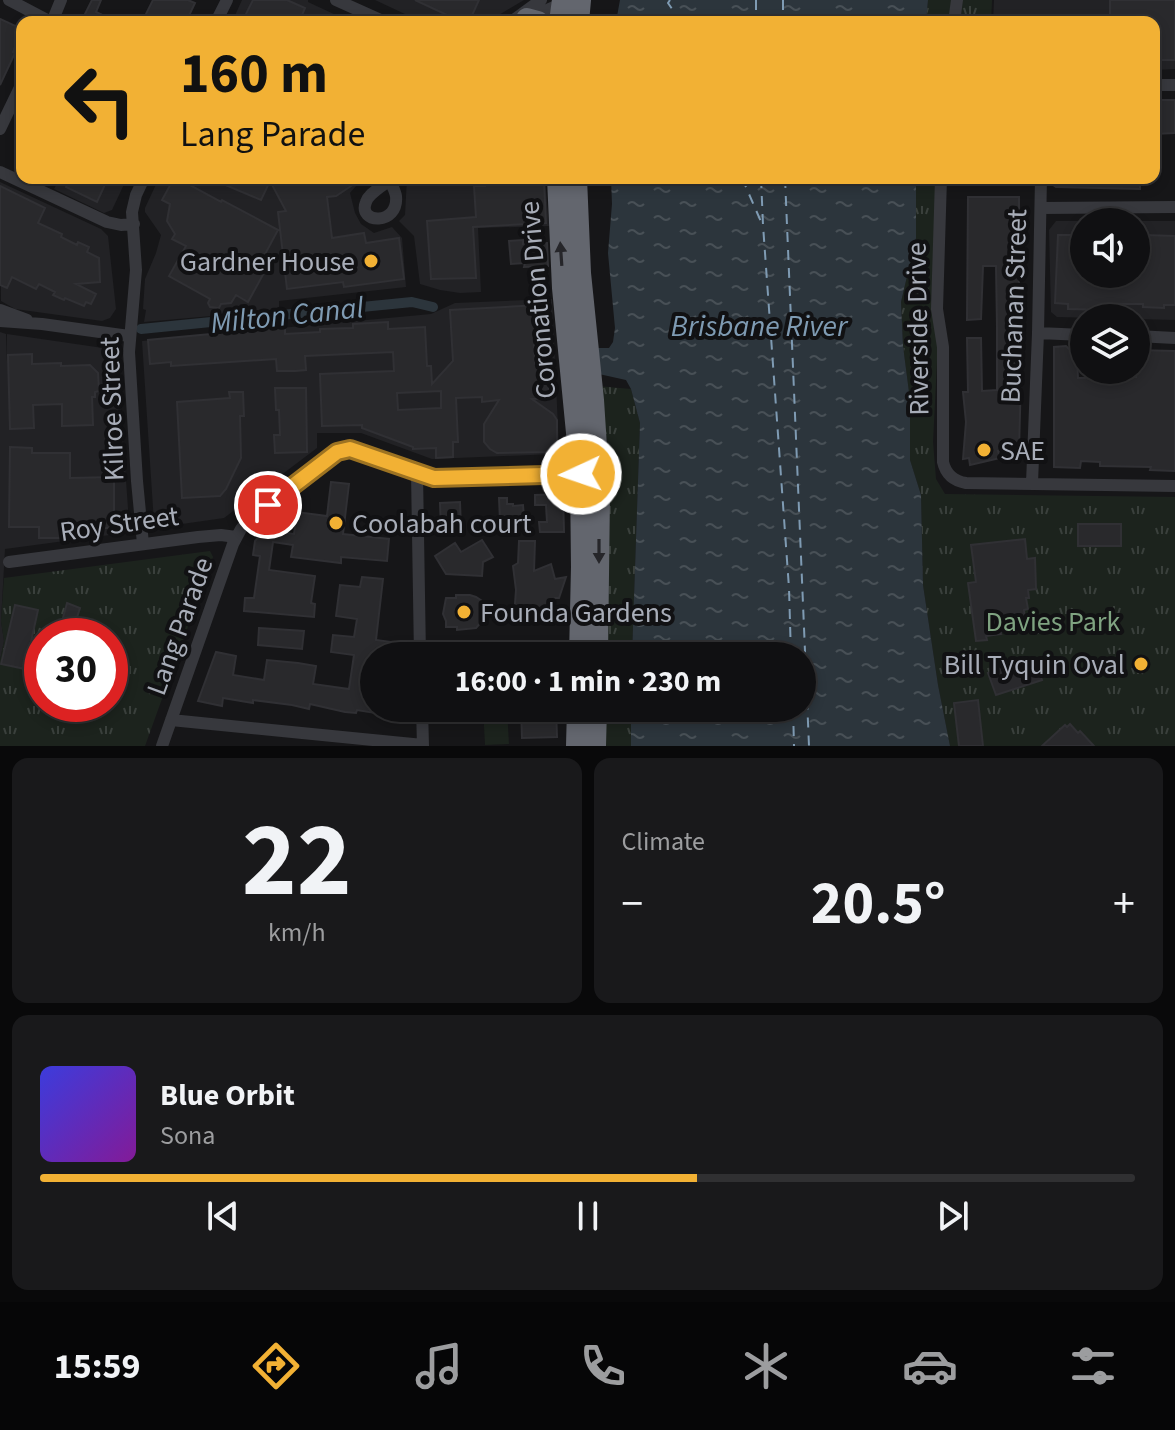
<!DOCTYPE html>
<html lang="en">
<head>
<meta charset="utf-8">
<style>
  :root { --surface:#101012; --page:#19191b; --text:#f1f3f6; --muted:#9c9d9f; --line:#303032; --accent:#f2b134 }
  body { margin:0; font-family:"Source Sans 3",sans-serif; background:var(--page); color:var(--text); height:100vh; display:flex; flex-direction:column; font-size:30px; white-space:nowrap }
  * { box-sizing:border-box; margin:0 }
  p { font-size:26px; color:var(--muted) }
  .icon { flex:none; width:44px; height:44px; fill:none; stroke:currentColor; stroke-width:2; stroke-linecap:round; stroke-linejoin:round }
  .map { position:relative; height:746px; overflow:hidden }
  .drawer { display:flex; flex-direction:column; gap:12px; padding:12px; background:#09090a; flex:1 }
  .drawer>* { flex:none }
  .hud { position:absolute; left:16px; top:16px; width:1144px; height:168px; border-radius:16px; box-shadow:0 4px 12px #0003,0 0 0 2px var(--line); background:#f2b134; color:#111; overflow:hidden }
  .buttons { position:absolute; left:1070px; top:208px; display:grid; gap:16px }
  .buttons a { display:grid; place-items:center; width:80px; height:80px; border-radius:50%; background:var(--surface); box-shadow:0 4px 12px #0003,0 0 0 2px var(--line); font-size:40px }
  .speed { position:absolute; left:24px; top:618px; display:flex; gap:16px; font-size:40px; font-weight:700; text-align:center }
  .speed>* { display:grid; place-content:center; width:104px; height:104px; border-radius:50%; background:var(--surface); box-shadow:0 4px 12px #0003,0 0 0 2px var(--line); line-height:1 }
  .speed .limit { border:12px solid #d22; background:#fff; color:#111 }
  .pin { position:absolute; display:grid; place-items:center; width:68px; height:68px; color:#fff; margin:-34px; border:4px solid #fff; border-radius:50%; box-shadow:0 2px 8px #0007 }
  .me { position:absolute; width:88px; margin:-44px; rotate:267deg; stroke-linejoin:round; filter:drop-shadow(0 0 6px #0008) }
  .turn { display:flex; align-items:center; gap:28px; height:168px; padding:0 32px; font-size:36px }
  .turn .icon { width:104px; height:104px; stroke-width:2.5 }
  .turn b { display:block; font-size:56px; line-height:68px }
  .big { font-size:60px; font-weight:700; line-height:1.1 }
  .drawer .card { flex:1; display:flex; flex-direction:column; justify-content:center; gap:12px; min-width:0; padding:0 28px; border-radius:16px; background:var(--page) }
  .drawer .dial { align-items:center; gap:0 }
  .dial b { font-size:104px; line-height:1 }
  .song { display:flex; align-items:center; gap:24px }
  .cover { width:96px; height:96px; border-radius:12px; background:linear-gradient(135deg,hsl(240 70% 55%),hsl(290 70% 35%)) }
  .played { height:8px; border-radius:4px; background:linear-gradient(90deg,var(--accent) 60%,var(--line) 60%) }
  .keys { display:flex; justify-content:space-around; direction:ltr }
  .heat { display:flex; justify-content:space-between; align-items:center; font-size:44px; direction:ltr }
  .drawer .tiles { flex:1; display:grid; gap:12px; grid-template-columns:1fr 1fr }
  .card:last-child { grid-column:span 2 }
  .trip { position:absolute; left:360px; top:642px; width:456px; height:80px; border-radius:40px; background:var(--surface); box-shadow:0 4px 12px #0003,0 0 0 2px var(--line); font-weight:700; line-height:80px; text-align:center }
  .tabs { display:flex; height:128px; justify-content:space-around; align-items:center; background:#060607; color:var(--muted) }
  .tabs .icon { width:56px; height:56px }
  .tabs .active { color:var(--accent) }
  .tabs b { font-size:36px; color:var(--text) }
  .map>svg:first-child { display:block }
  .built { fill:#222225; fill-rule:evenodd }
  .grass { fill:#1c231d }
  .park { fill:url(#park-tufts); fill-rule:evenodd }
  .water { fill:url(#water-ripples) }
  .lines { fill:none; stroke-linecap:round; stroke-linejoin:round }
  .canal { stroke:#2c353c; stroke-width:10 }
  .ferry { stroke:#7f9bb3; stroke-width:2; stroke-dasharray:10 8; stroke-linecap:butt }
  .building { fill:#29292c; stroke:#303034; stroke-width:2; fill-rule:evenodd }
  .street { stroke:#37383d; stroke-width:12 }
  .highway { stroke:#63666e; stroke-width:22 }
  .oneway { fill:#26262a }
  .route-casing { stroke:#9d7322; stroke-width:20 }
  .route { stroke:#f2b134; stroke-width:14 }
  .poi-dot { fill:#f2b134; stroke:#111113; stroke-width:3 }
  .labels { text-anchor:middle; stroke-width:8; stroke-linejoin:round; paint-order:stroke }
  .poi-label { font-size:28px; fill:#a8adb8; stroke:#111113; text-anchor:start }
  .street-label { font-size:28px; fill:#a8adb8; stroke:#111113 }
  .park-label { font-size:28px; fill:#7fa381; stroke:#111113 }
  .water-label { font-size:30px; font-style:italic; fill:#7f9bb3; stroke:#111113 }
</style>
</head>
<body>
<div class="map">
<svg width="1175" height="746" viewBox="0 0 1175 746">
  <defs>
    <pattern id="park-tufts" width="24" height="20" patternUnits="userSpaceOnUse" patternTransform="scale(2)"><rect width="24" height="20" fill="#1c231d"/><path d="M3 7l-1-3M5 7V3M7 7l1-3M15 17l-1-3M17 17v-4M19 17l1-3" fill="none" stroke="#3a403c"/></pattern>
    <pattern id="water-ripples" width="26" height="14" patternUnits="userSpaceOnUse" patternTransform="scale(2)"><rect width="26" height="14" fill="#2c353c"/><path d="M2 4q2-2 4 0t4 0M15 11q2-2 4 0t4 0" fill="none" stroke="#485056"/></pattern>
  </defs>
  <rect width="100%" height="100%" fill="#161618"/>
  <path class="built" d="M242,0H308V2L351,22H232Z
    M375,0H524L487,22H422Z
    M994,0H1175V69L1154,70V22H993Z
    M60,178H127L112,210L104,213L54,189Z
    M159,178H363L350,193L355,213L361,224L374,233L392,227L402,238L406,287L279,301V310L144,322L146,310L143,309L145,279L156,253L161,235L145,212V208Z
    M407,178H545L549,226L478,228L481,292L460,293L440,290L420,284L414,236L399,221L405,215Z
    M0,182L101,229L108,236L116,309L110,318L102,321L15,309L1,301Z
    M1056,221H1175V320L1057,317L1051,312L1049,230ZM1084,222H1136V274H1084Z
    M552,299L559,448L554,454L432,459L361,433H317V448L224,518L161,527L154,523L142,341L431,314L455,303Z
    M0,332L6,334L7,362V334L110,349L115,352L117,355L129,522L128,528L123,532L117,534L5,549L1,621L4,641L0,660Z"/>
  <path class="grass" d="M483,708H507L509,744L485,745Z"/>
  <path class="park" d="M928,0H992L991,22H926Z
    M916,178H946L933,442L936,479L945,494L1175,497V746H950L938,685L923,585L921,495L910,460V400L903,346L901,302L916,238Z
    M597,386L631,389L640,423L632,656H606L608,446Z
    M210,551L213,557L145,746H0V660L4,641L1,621L4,578ZM42,636H110V704H42Z
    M604,708H631V746H603Z"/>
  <path class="water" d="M620,0H928L926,22H616Z
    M611,178H916V238L901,302L903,346L910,400V460L921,495L923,585L938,685L950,746H631V708H802V656H632L640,423L631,389L626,380L599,374L596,348H609L613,342L615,328L608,253L612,204Z"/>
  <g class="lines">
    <path class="canal" d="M141,329L412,302L433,307"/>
    <path class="ferry" d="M670,0L668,3L681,22
      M756,0V22
      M783,0V22
      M742,178L762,224
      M761,178L763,225L789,588L791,656
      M785,178L809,746
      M793,708L794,746"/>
  </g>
  <path class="building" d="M92,0H101L96,12L117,22H81Z
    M153,0H188L195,3L186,22H142Z
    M253,0H287L305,8L302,15L317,22H242Z
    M415,0H479L469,22H462Z
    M1110,0H1175V60H1158V27H1154V22H1110Z
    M0,19L22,29L13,52L15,53L0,85Z
    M1154,100H1175V133L1154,134Z
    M54,178H108L97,202L66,187L67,184Z
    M174,178H177L221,202L222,200L278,230L264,256L271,260L248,302L236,295L231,303L221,304L219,308L210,307L208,303L210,299L169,276L186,246L172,239L175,234L167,221L170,204L162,200Z
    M209,178H363L336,196L327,197L332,238L364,233L366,243L399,238L404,279L344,287L343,282L287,289L278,212L286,211L270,181L261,200Z
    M485,178H538V182H544L546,223L473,227L476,278L431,279L427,221L476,217L474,186H485Z
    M1053,178H1140V189L1056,187L1052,184Z
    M0,186L45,208L38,223L62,234L61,237L77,245L78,242L89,247L87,252L99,258L100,282L76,284L96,294L91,304L86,302L84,306L65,298L64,300L53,295L55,292L39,284L36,289L12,277L7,288L0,285Z
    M968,197H1019V375H1021L1019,451H998L1000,458L970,465L969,458L963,459L966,422L963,392H968L967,338H981L982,391L997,390V327L996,266H983L981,319L967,320Z
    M1058,235H1084V274H1136V238H1145V235L1175,236V305H1164V308L1143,307V304H1118V306H1110V310L1068,309V304L1055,303Z
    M523,240V244L547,243L548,266L524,267L525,263L511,264L509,241Z
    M539,305L541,337L534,345L535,364L548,372L549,398L532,399L553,414L557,420V440L547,452L497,453L490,449L484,442V424L499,400L482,402V397L456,398L458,442H453V457L436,458V448L413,449V447L362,428V425L322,426L320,374L394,371L393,352L305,356L306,370L295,371H277L276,359L171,366V362L150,364L148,340L285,327V334L320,332V329L353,328V324L388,322V329L425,327L427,366H431L432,384L453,361L450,310ZM441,391V408L398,410L397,393Z
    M1066,346L1077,357L1078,378L1136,377V350L1175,351V471L1150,470L1151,467L1100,466V462L1081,461L1080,468L1054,467V347Z
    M32,354V364L61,363V366L90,365L98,373L99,391L95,392V397H92L93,425L62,426V404L33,405L34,428L10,429L8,355Z
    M275,388H306L307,452L275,453L274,435H280L279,410H276Z
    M229,392H243L244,416H240L241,458L226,489L220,496L182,498L177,402L230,398Z
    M10,447L32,448V453H70V478L114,477V528H87V534H68V538H39V527H9Z
    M331,482L349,484L343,534L389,539L387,561L341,557V563L291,557L293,545L273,542L269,570L315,576L311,603L315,604L314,617L244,611L245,598H254L260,556L253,555L255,541L264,530L294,534L297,512L327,516Z
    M563,494L564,532H540L539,522H547L546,505H535V495Z
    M499,498H507V504H513V506L523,505L524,518L500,521Z
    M460,502L461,529L441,530L440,503Z
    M1078,524H1121V546H1078Z
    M1025,539L1027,559L1035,558L1036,589L1028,590L1029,598H1026L1028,609L1024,610L1026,629L1000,632L1001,634L986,636L987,640L976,641L968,583L976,582L971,545Z
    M482,540L493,557L483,562L482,576L446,574L435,556L455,543L461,552Z
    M519,541H535L534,571L551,564L555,579L566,577L559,598H555L551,616L539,611L535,622L522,616L520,620L514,617L516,590L513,566L518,563Z
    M362,577L383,579L376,640L399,643L398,656H374V708H402L401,717L357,710L356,713L345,712L310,704L309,709L292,705L253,700V703L223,698L222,706L198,701L216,652L236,656L233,675L264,680L267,660L298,663L316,666L313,684L349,689L354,655L331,652L333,635L354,637L357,619L336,616L340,585L360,587Z
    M456,595H470L476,597L482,601L486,613L484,619L476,628L457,630V627H446V621L443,614L446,598H456Z
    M67,603L80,608L71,636H58Z
    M15,605L38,610L25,669L1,664Z
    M259,628L304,631L302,649L258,645Z
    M1035,658L1042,680L996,695L988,673Z
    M978,700L983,746H959L954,703Z
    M521,708H556L557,737L522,738Z
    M1070,724L1078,733L1080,731L1094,746H1042L1065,725L1067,727Z"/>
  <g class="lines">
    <path class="street" d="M9,0L51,22
      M336,0L385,22
      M527,19L565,2
      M52,22L61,0
      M216,22L227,0
      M511,22L541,0
      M954,22L957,0
      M1154,85H1175
      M0,129L22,83
      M0,172L107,222L121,225L134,224
      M941,178L937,309L943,347V462C946,475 954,481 966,483L1175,486
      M389,180C382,187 369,193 366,202C357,224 399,226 396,196C395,190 391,184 389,178
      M1041,208L1175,207
      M0,310L27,320
      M0,321L42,324L129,336
      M1038,333L1084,335
      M1136,336L1175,338
      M417,473L420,656
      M1032,483L1038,333L1041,178
      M143,544L137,481L129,352L136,270L132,212L136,195L144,178
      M9,562L198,537L221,535L236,537
      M422,708L423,746
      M171,720L423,745
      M162,746L233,544L241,529L250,518L337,452L346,449H354L434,478L585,474"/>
    <path class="highway" d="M527,19L538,22
      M560,22L563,0
      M578,22L580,0
      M558,178L563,288L581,474L582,567L580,656
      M576,178L580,273L593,400L599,494L597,656
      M577,746L578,708
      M595,746L596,708"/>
  </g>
  <defs><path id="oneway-solid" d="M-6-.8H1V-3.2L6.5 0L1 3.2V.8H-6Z" transform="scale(2)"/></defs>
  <g class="oneway">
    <use href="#oneway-solid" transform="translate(561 254) rotate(-94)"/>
    <use href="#oneway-solid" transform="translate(599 551) rotate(90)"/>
  </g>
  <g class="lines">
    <defs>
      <path id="route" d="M268,505L337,452L350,449L434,478L581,474"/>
    </defs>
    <use href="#route" class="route-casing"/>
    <use href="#route" class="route"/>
  </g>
  <g class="poi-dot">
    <circle cx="371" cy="261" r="8"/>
    <circle cx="984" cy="450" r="8"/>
    <circle cx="336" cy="523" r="8"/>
    <circle cx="464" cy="612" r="8"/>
    <circle cx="1141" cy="664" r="8"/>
  </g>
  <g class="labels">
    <g class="poi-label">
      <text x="355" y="271" text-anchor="end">Gardner House</text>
      <text x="1000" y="460">SAE</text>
      <text x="352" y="533">Coolabah court</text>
      <text x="480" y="622">Founda Gardens</text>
      <text x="1125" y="674" text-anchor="end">Bill Tyquin Oval</text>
    </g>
    <g class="street-label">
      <text transform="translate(537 300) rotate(-95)" y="10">Coronation Drive</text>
      <text transform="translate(1013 306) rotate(-88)" y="10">Buchanan Street</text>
      <text transform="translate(917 329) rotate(-91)" y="10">Riverside Drive</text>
      <text transform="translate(111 409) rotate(-92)" y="10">Kilroe Street</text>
      <text transform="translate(119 523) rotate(-8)" y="10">Roy Street</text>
      <text transform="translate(179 626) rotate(-70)" y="10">Lang Parade</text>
    </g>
    <g class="park-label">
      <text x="1053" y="631">Davies Park</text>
    </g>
    <g class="water-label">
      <text transform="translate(287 315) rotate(-6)" y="10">Milton Canal</text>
      <text x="759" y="336">Brisbane River</text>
    </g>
  </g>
</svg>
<div class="buttons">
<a><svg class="icon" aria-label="sound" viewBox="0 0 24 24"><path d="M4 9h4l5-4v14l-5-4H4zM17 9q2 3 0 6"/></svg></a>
<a><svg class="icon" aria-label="layers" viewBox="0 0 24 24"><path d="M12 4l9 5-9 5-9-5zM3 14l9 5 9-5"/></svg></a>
</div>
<div class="speed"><div class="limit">30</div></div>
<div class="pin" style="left:268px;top:505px;background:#d93025"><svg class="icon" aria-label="arrive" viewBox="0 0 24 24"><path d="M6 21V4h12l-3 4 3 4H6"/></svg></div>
<svg class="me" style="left:581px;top:474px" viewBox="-20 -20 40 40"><circle r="17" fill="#f2b134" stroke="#fff" stroke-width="3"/><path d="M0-11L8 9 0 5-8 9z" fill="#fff"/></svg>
<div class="trip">16:00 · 1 min · 230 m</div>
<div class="hud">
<div class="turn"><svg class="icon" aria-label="left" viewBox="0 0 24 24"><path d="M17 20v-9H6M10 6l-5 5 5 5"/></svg><div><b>160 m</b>Lang Parade</div></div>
</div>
</div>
<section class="drawer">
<div class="tiles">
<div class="card dial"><b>22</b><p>km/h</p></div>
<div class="card"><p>Climate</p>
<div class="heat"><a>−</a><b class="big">20.5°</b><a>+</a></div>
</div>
<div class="card">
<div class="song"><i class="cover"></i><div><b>Blue Orbit</b><p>Sona</p></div></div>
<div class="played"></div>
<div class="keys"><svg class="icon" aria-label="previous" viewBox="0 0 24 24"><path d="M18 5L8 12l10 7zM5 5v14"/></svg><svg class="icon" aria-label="pause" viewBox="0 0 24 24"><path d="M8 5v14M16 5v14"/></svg><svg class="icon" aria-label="next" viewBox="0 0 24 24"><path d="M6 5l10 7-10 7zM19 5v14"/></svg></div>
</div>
</div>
</section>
<nav class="tabs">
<b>15:59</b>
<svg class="icon active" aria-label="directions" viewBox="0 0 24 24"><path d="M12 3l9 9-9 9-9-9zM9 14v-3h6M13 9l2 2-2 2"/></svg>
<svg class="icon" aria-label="music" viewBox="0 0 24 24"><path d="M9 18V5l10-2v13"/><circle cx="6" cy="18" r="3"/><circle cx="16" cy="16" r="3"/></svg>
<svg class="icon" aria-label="phone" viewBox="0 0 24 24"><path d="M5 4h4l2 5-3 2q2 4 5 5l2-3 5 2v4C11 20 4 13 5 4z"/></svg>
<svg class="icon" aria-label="climate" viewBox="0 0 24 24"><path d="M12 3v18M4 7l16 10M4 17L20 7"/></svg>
<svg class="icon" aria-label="car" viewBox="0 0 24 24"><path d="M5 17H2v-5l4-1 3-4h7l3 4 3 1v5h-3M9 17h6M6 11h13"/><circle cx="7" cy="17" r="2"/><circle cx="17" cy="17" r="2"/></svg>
<svg class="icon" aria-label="filters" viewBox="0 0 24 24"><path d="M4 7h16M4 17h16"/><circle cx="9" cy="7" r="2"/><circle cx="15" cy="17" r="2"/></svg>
</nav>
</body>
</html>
